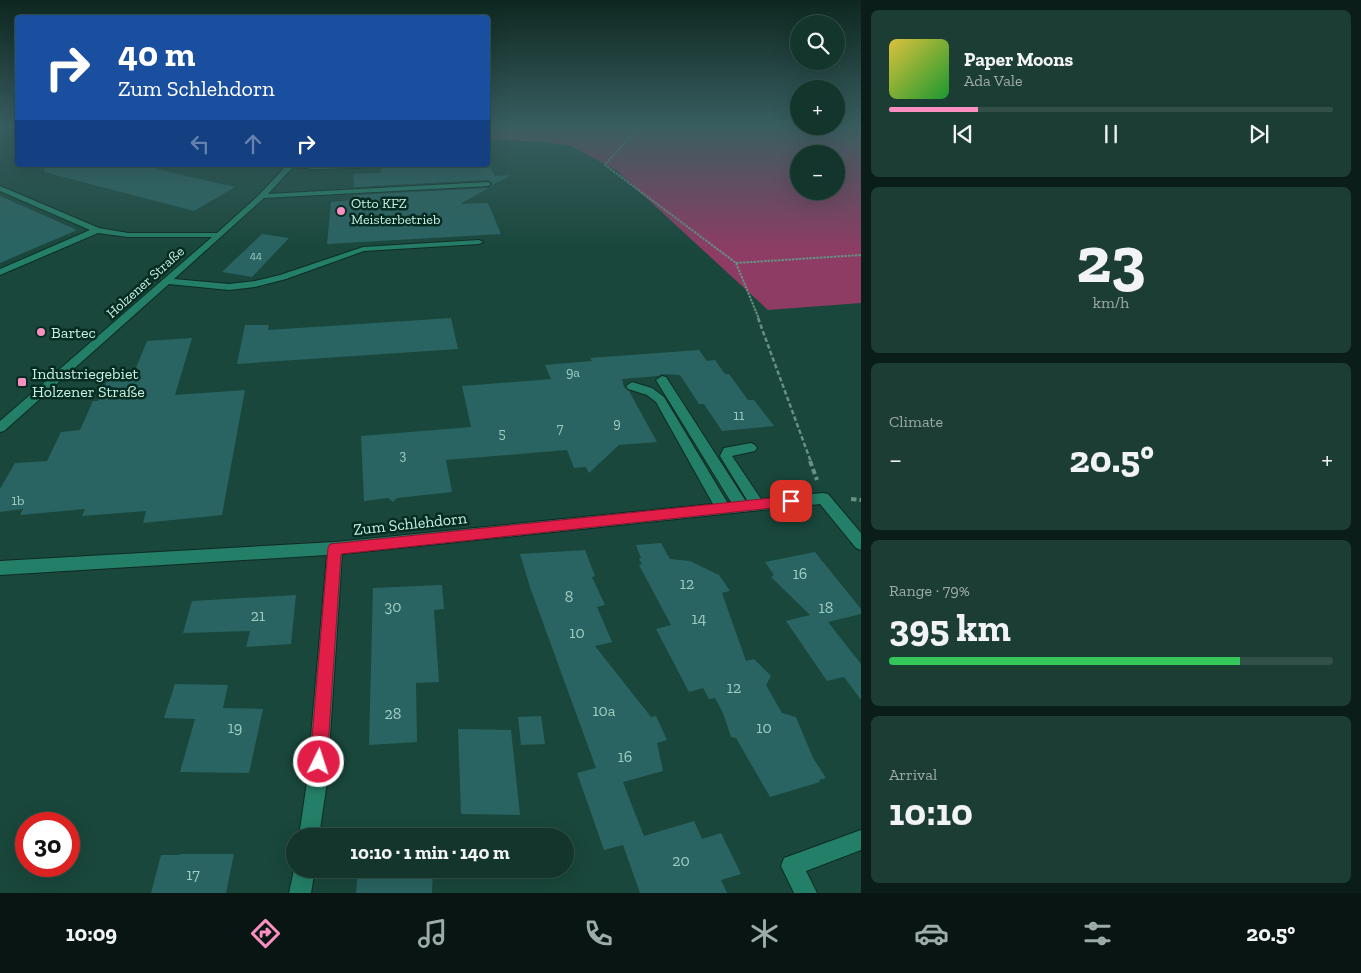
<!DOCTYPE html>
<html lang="en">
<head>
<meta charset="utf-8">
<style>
  :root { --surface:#13352c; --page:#1c3d34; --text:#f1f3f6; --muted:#9daba9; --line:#325048; --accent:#fc8fc1 }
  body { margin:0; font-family:"Zilla Slab",serif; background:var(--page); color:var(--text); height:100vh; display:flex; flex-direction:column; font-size:19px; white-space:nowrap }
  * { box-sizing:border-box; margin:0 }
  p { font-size:16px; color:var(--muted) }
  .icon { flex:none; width:28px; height:28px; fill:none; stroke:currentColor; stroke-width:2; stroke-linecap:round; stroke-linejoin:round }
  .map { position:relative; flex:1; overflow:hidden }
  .sheet { display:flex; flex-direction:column; gap:10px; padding:10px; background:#0a1d18; width:500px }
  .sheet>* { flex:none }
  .hud { position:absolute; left:15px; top:15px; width:475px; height:152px; border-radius:5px; box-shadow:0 5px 20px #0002,0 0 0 1px var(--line); background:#1a4fa0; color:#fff; overflow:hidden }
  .fabs { position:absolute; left:790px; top:15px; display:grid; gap:10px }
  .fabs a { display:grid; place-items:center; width:55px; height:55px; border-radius:50%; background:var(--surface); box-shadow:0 5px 20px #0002,0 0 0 1px var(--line); font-size:25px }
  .speed { position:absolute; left:15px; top:812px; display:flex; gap:10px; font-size:25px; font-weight:700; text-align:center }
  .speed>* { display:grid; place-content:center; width:65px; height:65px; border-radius:50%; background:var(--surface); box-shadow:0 5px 20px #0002,0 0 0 1px var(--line); line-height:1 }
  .speed .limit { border:8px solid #d22; background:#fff; color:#111 }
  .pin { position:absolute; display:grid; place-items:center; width:42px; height:42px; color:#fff; margin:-21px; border-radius:10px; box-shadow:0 2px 8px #0006 }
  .me { position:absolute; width:55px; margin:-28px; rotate:4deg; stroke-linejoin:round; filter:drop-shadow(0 0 4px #0008) }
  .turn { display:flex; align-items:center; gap:18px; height:105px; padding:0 20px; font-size:22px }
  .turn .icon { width:65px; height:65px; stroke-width:2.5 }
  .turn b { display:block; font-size:35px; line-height:42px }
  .lanes { display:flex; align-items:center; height:48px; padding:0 20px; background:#0003; justify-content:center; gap:25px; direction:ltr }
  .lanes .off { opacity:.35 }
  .big { font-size:38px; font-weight:800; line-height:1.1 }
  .sheet .widget { flex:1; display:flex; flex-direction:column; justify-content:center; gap:8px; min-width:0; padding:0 18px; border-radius:8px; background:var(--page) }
  .sheet .dial { align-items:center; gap:0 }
  .dial b { font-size:65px; line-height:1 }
  .song { display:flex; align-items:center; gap:15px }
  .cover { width:60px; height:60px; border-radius:8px; background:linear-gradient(135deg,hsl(50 70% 55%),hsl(130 70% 35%)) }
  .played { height:5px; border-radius:2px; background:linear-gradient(90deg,var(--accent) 20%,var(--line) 20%) }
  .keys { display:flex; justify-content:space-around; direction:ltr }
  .heat { display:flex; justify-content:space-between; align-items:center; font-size:28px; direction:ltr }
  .charge { height:8px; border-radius:4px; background:linear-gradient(90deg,#34c759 79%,var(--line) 0) }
  .trip { position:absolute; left:286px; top:828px; width:288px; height:50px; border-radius:25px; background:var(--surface); box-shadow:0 5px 20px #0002,0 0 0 1px var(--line); font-weight:800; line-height:50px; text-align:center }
  .dock { display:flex; height:80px; justify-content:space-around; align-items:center; background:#081512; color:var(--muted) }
  .dock .icon { width:35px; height:35px }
  .dock .selected { color:var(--accent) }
  .dock b { font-size:22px; color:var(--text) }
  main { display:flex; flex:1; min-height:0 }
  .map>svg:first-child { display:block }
  .green { fill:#8e3c64; fill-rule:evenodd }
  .building { fill:#296462 }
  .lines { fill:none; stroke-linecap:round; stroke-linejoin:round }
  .minor-casing { stroke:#0f2b23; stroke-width:2 }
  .path-far2 { stroke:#659184; stroke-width:2; stroke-dasharray:2.5 1; stroke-linecap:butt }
  .path-far1 { stroke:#659184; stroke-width:2.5; stroke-dasharray:4.5 2.5; stroke-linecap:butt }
  .path { stroke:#659184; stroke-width:4; stroke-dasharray:5.5 3; stroke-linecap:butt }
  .minor { fill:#237f67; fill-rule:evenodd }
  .route { fill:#e11d48; stroke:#92132f }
  .poi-dot { fill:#fc8fc1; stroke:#062c22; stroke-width:2 }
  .labels { text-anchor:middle; stroke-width:5; stroke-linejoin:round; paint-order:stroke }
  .far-number-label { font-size:11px; fill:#a0cdc2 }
  .far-poi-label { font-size:14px; fill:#c7f0e2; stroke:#062c22; text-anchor:start }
  .far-street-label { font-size:14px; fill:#c7f0e2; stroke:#062c22 }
  .number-label { font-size:14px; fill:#a0cdc2 }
  .poi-label { font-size:16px; fill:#c7f0e2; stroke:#062c22; text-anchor:start }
  .street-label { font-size:16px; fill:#c7f0e2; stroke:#062c22 }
  .near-number-label { font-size:16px; fill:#a0cdc2 }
</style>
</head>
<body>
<main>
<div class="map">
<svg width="861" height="893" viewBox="0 0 861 893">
  <rect width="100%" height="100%" fill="#19473b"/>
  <path class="green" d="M488,126H861V303L768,310L616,170L571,146L546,142L488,139ZM799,154H836V191H799Z"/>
  <path class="building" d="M45,165H140L235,187L194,211L44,172Z
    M388,165H489L495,176L511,175L489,187L493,183L488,180L354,187L353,174L381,173V169Z
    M489,188L460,204L488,203L501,234L327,244L331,202L354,200V195Z
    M0,196L77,230L0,263Z
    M262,234L289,238L252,277L222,272Z
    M451,318L458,349L237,364L245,325H269L268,330Z
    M192,338L175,395L245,390L222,515L143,523L146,511L82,516L85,509L20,515L23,509L0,512V489L15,463L47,461L61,432L80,430L93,401H98L111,372L135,370L147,341Z
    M699,350L707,361L715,360L725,374H729L748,400H754L774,426L722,431L704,404H699L680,375L662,374L658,376L622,379L624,387L629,391L657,442L619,445L589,473L586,467L574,468L567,450L446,460L452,492L397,498L393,502L388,498L364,501L361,436L471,427L462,386L551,379L545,365L592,361L590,358Z
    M661,543L670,559L690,561L719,575L730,591L722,593L746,661L754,659L771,676L766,685L782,713L796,717L813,758L826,778L819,780L820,782L770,797L736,738L731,737L723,713L715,698L709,699L703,688L689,692L656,629L671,625L639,565L642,564L639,559L641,558L636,545Z
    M585,550L595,576L592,577L605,605L597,607L612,642L595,646L651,717L656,716L667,740L657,743L663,771L623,782L634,811L644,836L694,821L702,839L721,833L741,874L721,880L727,893H640L623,845L604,850L577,773L596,768L530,587L520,554Z
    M815,552L861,609V614L828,622L861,664V700L844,677L827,681L786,621L810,615L771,577L774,575L765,562Z
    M442,585L444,609L434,610L439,682L416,683L417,742L369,745L373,588Z
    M296,595L291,644L246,647L250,631L183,633L192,601Z
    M175,684L228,685L223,708L263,709L249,773L180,772L195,719L164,718Z
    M541,716L545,744L521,745L518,717Z
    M458,729L511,730L520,815L461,814Z
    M361,832L414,833V836H361Z
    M180,854H234L226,893H151L161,855H179Z
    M358,869H433L432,893H356Z"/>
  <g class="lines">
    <defs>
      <path id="minor" d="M285,165H386L383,167L316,169L293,167L268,194L488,182L491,184L488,186L264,198L174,279L229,284L255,281L280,275L363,247L479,240L483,242L479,244L364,251L286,279L255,287L229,290L169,284L4,431L0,432V421L212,237H128L98,233L0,275V269L90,230L0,191V186L99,228L128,233H217L259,195L286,166Z
        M662,376L666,377L745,500H747L720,456L724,448L751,443L755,445L757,448L755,451L732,456L761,499L823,493L828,494L861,533V550L856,548L820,504L342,554L327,782L319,836H299L307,782L327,555L0,575V561L335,542L713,504L656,402L647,395L628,389L626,386L632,382L652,388L664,397L727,502H731L656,380Z
        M861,830V850L806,871L817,893H794L781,866L784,858Z
        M295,865V869H315L311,893H289Z"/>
    </defs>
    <use href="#minor" class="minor-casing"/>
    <path class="path-far2" d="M653,126L633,133L605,165L736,263L759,319
      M736,263L861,255"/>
    <path class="path-far1" d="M758,318L811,462"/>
    <path class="path" d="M810,461L817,480
      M851,499L861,500"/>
    <use href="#minor" class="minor"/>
  </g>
  <linearGradient id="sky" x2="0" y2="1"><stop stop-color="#0e2720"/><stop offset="0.5" stop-color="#385e60"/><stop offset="1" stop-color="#385e60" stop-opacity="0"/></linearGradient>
  <rect width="861" height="251" fill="url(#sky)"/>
  <path class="route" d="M791,496L795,498L797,501L795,505L791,506L341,554L327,762L325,769L319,771L312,769L310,762L328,548L330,544Z"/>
  <g class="poi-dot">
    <circle cx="341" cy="211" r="5"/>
    <circle cx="41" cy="332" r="5"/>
    <rect x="17" y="377" width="10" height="10" rx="2.5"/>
  </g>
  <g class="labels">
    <g class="far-number-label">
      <text x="256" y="259">44</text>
    </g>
    <g class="far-poi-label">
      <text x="351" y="208">Otto KFZ<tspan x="351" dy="16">Meisterbetrieb</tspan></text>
    </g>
    <g class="far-street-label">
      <text transform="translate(145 282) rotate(-42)" y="5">Holzener Straße</text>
    </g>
    <g class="number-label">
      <text x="573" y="377">9a</text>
      <text x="739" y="420">11</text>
      <text x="617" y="428">9</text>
      <text x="560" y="433">7</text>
      <text x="502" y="438">5</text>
      <text x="403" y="460">3</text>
      <text x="18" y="505">1b</text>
    </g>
    <g class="poi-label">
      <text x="51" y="338">Bartec</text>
      <text x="32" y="379">Industriegebiet<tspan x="32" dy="18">Holzener Straße</tspan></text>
    </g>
    <g class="street-label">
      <text transform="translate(410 523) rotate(-6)" y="6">Zum Schlehdorn</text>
    </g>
    <g class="near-number-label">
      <text x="800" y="579">16</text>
      <text x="687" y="589">12</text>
      <text x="569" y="602">8</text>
      <text x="393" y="612">30</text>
      <text x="826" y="613">18</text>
      <text x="258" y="621">21</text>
      <text x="699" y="624">14</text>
      <text x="577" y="638">10</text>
      <text x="734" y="693">12</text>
      <text x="604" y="716">10a</text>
      <text x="393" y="719">28</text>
      <text x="235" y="733">19</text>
      <text x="764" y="733">10</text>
      <text x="625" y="762">16</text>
      <text x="681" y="866">20</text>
      <text x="193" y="880">17</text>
    </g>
  </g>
</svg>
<div class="fabs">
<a><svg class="icon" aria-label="search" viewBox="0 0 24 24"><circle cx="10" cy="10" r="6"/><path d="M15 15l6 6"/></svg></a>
<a>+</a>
<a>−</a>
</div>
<div class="speed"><div class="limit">30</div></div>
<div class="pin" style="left:791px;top:501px;background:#d93025"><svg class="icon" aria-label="arrive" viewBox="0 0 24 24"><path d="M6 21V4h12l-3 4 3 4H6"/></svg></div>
<svg class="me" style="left:319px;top:762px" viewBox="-20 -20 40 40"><circle r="17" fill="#e11d48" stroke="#fff" stroke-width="3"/><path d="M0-11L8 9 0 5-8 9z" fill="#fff"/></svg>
<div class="trip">10:10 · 1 min · 140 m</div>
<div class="hud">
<div class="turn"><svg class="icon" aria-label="right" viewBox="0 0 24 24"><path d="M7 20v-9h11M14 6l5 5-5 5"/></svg><div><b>40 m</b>Zum Schlehdorn</div></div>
<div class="lanes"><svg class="icon off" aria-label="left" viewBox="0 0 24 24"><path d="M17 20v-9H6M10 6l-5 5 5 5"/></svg><svg class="icon off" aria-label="ahead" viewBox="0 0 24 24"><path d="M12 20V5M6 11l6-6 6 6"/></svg><svg class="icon" aria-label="right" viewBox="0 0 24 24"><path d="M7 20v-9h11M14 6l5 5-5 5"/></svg></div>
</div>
</div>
<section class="sheet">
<div class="widget">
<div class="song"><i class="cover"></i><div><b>Paper Moons</b><p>Ada Vale</p></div></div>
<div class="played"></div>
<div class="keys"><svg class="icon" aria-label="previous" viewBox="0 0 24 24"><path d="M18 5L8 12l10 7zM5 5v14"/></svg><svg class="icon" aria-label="pause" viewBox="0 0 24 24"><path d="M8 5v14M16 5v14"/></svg><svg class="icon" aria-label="next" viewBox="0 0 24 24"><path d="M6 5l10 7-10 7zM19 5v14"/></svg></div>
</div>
<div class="widget dial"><b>23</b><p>km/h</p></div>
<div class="widget"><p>Climate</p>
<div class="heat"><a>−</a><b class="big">20.5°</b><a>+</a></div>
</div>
<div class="widget"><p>Range · 79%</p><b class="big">395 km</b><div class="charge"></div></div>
<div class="widget"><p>Arrival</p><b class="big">10:10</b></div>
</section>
</main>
<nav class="dock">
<b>10:09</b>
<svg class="icon selected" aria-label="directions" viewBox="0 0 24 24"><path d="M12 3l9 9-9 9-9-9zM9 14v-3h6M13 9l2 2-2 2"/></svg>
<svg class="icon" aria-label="music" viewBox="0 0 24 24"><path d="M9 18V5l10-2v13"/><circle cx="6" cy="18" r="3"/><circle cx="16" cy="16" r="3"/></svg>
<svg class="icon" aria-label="phone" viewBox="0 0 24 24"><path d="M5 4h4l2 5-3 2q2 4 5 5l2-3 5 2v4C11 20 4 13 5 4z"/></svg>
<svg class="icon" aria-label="climate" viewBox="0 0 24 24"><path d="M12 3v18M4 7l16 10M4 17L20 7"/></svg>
<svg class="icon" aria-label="car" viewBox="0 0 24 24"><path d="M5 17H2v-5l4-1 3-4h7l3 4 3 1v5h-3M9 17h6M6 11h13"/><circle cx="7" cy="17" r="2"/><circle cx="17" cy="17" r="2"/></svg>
<svg class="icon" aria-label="filters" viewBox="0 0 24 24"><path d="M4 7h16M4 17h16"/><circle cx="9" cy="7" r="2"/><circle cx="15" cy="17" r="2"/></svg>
<b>20.5°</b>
</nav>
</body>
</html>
